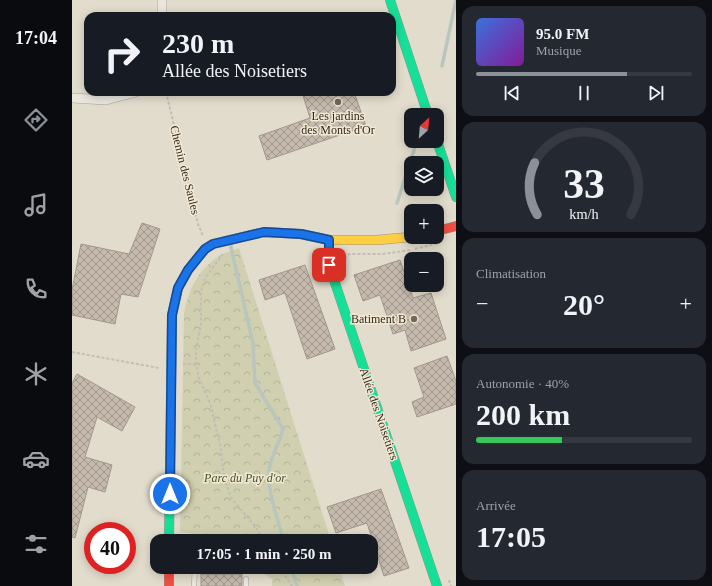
<!DOCTYPE html>
<html lang="fr">
<head>
<meta charset="utf-8">
<style>
  :root { --surface:#171b24; --page:#242831; --text:#f1f3f6; --muted:#9ea1a6; --line:#363941; --accent:#8c9099 }
  body { margin:0; font-family:"Times New Roman",serif; background:var(--page); color:var(--text); height:100vh; display:flex; flex-direction:column; font-size:15px; white-space:nowrap }
  * { box-sizing:border-box; margin:0 }
  p { font-size:13px; color:var(--muted) }
  .icon { flex:none; width:22px; height:22px; fill:none; stroke:currentColor; stroke-width:2; stroke-linecap:round; stroke-linejoin:round }
  .map { position:relative; flex:1; overflow:hidden }
  .sheet { display:flex; flex-direction:column; gap:6px; padding:6px; background:#0d0f14; width:256px }
  .sheet>* { flex:none }
  .top-card { position:absolute; left:12px; top:12px; width:312px; height:84px; border-radius:12px; box-shadow:0 2px 10px #0003; background:#171b24; color:var(--text); overflow:hidden }
  .needle { width:26px; rotate:26deg }
  .controls { position:absolute; left:332px; top:108px; display:grid; gap:8px }
  .controls a { display:grid; place-items:center; width:40px; height:40px; border-radius:8px; background:var(--surface); box-shadow:0 2px 10px #0003; font-size:20px }
  .speed { position:absolute; left:12px; top:522px; display:flex; gap:8px; font-size:20px; font-weight:700; text-align:center }
  .speed>* { display:grid; place-content:center; width:52px; height:52px; border-radius:50%; background:var(--surface); box-shadow:0 2px 10px #0003; line-height:1 }
  .speed .limit { border:6px solid #d22; background:#fff; color:#111 }
  .pin { position:absolute; display:grid; place-items:center; width:34px; height:34px; color:#fff; margin:-17px; border-radius:8px; box-shadow:0 2px 6px #0006 }
  .me { position:absolute; width:44px; margin:-22px; rotate:0deg; stroke-linejoin:round; filter:drop-shadow(0 0 3px #0008) }
  .turn { display:flex; align-items:center; gap:14px; height:84px; padding:0 12px; font-size:18px }
  .turn .icon { width:52px; height:52px; stroke-width:2.5 }
  .turn b { display:block; font-size:28px; line-height:34px }
  .big { font-size:30px; font-weight:700; line-height:1.1 }
  .sheet .card { flex:1; display:flex; flex-direction:column; justify-content:center; gap:6px; min-width:0; padding:0 14px; border-radius:12px; background:var(--page) }
  .sheet .dial { align-items:center; gap:0 }
  .dial svg { height:104px; overflow:visible; fill:none; stroke:var(--line); stroke-width:7; stroke-linecap:round; text-anchor:middle }
  .dial text { fill:var(--text); stroke:none }
  .song { display:flex; align-items:center; gap:12px }
  .cover { width:48px; height:48px; border-radius:6px; background:linear-gradient(135deg,hsl(220 70% 55%),hsl(290 70% 35%)) }
  .played { height:4px; border-radius:2px; background:linear-gradient(90deg,var(--accent) 70%,var(--line) 70%) }
  .keys { display:flex; justify-content:space-around; direction:ltr }
  .heat { display:flex; justify-content:space-between; align-items:center; font-size:22px; direction:ltr }
  .charge { height:6px; border-radius:3px; background:linear-gradient(90deg,#34c759 40%,var(--line) 0) }
  .trip { position:absolute; left:78px; top:534px; width:228px; height:40px; border-radius:12px; background:var(--surface); box-shadow:0 2px 10px #0003; font-weight:700; line-height:40px; text-align:center }
  main { display:flex; flex:1; min-height:0 }
  .dock { display:flex; flex-direction:column; width:72px; justify-content:space-around; align-items:center; background:#090b0e; color:var(--muted) }
  .dock .icon { width:28px; height:28px }
  .dock .active { color:var(--accent) }
  .dock b { font-size:18px; color:var(--text) }
  .map>svg:first-child { display:block }
  .forest { fill:url(#forest-crowns) }
  .lines { fill:none; stroke-linecap:round; stroke-linejoin:round }
  .stream { stroke:#b8c6bd; stroke-width:3.5 }
  .building { fill:url(#building-cross-hatch); stroke:#a1988c }
  .lane-casing { stroke:#a7a196; stroke-width:5.5 }
  .street-casing { stroke:#a7a196; stroke-width:10 }
  .fast-casing { stroke:#979085; stroke-width:10 }
  .slow-casing { stroke:#979085; stroke-width:10 }
  .jam-casing { stroke:#979085; stroke-width:10 }
  .path { stroke:#c2bdb5; stroke-width:2; stroke-dasharray:3 2; stroke-linecap:butt }
  .lane { stroke:#eae6de; stroke-width:4.5 }
  .street { stroke:#eae6de; stroke-width:9 }
  .fast { stroke:#16e098; stroke-width:9 }
  .slow { stroke:#ffcf43; stroke-width:9 }
  .jam { stroke:#f24e42; stroke-width:9 }
  .route-casing { stroke:#114b97; stroke-width:10 }
  .route { stroke:#1a73e8; stroke-width:7 }
  .poi-dot { fill:#71685c; stroke:#f2e9d3; stroke-width:1.5 }
  .labels { text-anchor:middle; stroke-width:3; stroke-linejoin:round; paint-order:stroke }
  .poi-label { font-size:12px; fill:#34291f; stroke:#f2e9d3 }
  .street-label { font-size:12px; fill:#34291f; stroke:#f2e9d3 }
  .park-label { font-size:12px; font-style:italic; fill:#454f27; stroke:#f2e9d3 }
</style>
</head>
<body>
<main>
<nav class="dock">
<b>17:04</b>
<svg class="icon active" aria-label="directions" viewBox="0 0 24 24"><path d="M12 3l9 9-9 9-9-9zM9 14v-3h6M13 9l2 2-2 2"/></svg>
<svg class="icon" aria-label="music" viewBox="0 0 24 24"><path d="M9 18V5l10-2v13"/><circle cx="6" cy="18" r="3"/><circle cx="16" cy="16" r="3"/></svg>
<svg class="icon" aria-label="phone" viewBox="0 0 24 24"><path d="M5 4h4l2 5-3 2q2 4 5 5l2-3 5 2v4C11 20 4 13 5 4z"/></svg>
<svg class="icon" aria-label="climate" viewBox="0 0 24 24"><path d="M12 3v18M4 7l16 10M4 17L20 7"/></svg>
<svg class="icon" aria-label="car" viewBox="0 0 24 24"><path d="M5 17H2v-5l4-1 3-4h7l3 4 3 1v5h-3M9 17h6M6 11h13"/><circle cx="7" cy="17" r="2"/><circle cx="17" cy="17" r="2"/></svg>
<svg class="icon" aria-label="filters" viewBox="0 0 24 24"><path d="M4 7h16M4 17h16"/><circle cx="9" cy="7" r="2"/><circle cx="15" cy="17" r="2"/></svg>
</nav>
<div class="map">
<svg width="384" height="586" viewBox="0 0 384 586">
  <defs>
    <pattern id="forest-crowns" width="20" height="18" patternUnits="userSpaceOnUse"><rect width="20" height="18" fill="#d0d0b0"/><path d="M2 6a3 3 0 1 1 6 0M12 15a3 3 0 1 1 6 0" fill="none" stroke="#b3b397"/></pattern>
    <pattern id="building-cross-hatch" width="8" height="8" patternUnits="userSpaceOnUse"><rect width="8" height="8" fill="#c5baad"/><path d="M0 0l8 8M0 8l8-8" fill="none" stroke="#a1978c"/></pattern>
  </defs>
  <rect width="100%" height="100%" fill="#e2dccc"/>
  <path class="forest" d="M167,248L259,541H141L132,535L108,532L112,313C117,290 124,273 144,258C150,253 160,251 167,248Z
    M182,567H267L273,586H200V579Z"/>
  <g class="lines">
    <path class="stream" d="M370,66L384,0
      M325,203L345,141
      M158,243L181,343L183,383L211,429C208,441 201,453 198,465C193,488 206,519 212,541
      M219,567L225,586"/>
  </g>
  <path class="building" d="M230,92H282L294,126L195,160L187,136L238,118Z
    M70,223L88,229L66,297L49,294L43,324L0,315V290L9,244L57,254Z
    M328,260L341,298L359,293L374,339L339,351L333,330L321,334L308,295L291,301L282,275Z
    M233,265L263,349L235,359L213,293L193,300L187,280Z
    M375,356L384,381V404L345,417L340,402L352,397L342,368Z
    M5,374L63,407L50,431L25,417L13,457L40,465L33,492L16,487L3,538L0,537V383Z
    M309,489L337,568L312,576L295,523L264,533L255,507Z
    M129,574H170V586H129Z"/>
  <g class="lines">
    <defs>
      <path id="lane" d="M174,579V586
        M122,586L123,567"/>
      <path id="street" d="M90,0V16
        M0,98L34,100L64,92"/>
      <path id="fast" d="M318,0L356,115
        M365,141L384,197
        M257,240V265L365,586
        M97,541L100,315L106,288L116,270L127,256"/>
      <path id="slow" d="M127,256L133,249L141,244L192,232L229,234L257,240H305L339,237"/>
      <path id="jam" d="M365,231L384,226
        M97,567V586"/>
    </defs>
    <use href="#lane" class="lane-casing"/>
    <use href="#street" class="street-casing"/>
    <use href="#fast" class="fast-casing"/>
    <use href="#slow" class="slow-casing"/>
    <use href="#jam" class="jam-casing"/>
    <path class="path" d="M94,92L126,224L131,236
      M343,249L366,243
      M151,254L139,270L133,279L129,291V324L124,350V364L127,378L138,403L148,444L153,482L160,499L183,526L192,541
      M272,268L271,260L277,254H311L339,250
      M0,352L87,368
      M111,364H124
      M208,567L219,585L221,586
      M377,580L379,586"/>
    <use href="#lane" class="lane"/>
    <use href="#street" class="street"/>
    <use href="#fast" class="fast"/>
    <use href="#slow" class="slow"/>
    <use href="#jam" class="jam"/>
  </g>
  <g class="lines">
    <defs>
      <path id="route" d="M98,494L100,315L106,288L116,270L133,249L141,244L192,232L229,234L257,240V265"/>
    </defs>
    <use href="#route" class="route-casing"/>
    <use href="#route" class="route"/>
  </g>
  <g class="poi-dot">
    <circle cx="266" cy="102" r="4"/>
    <circle cx="342" cy="319" r="4"/>
  </g>
  <g class="labels">
    <g class="poi-label">
      <text x="266" y="120">Les jardins<tspan x="266" dy="14">des Monts d'Or</tspan></text>
      <text x="334" y="323" text-anchor="end">Batiment B</text>
    </g>
    <g class="street-label">
      <text transform="translate(113 170) rotate(76)" y="4">Chemin des Saules</text>
      <text transform="translate(307 414) rotate(71)" y="4">Allée des Noisetiers</text>
    </g>
    <g class="park-label">
      <text x="173" y="482">Parc du Puy d'or</text>
    </g>
  </g>
</svg>
<div class="controls">
<a><svg class="needle" viewBox="-14 -14 28 28"><path d="M0-13l5 13h-10z" fill="#e53935"/><path d="M0 13l5-13h-10z" fill="#9ea1a6"/></svg></a>
<a><svg class="icon" aria-label="layers" viewBox="0 0 24 24"><path d="M12 4l9 5-9 5-9-5zM3 14l9 5 9-5"/></svg></a>
<a>+</a>
<a>−</a>
</div>
<div class="speed"><div class="limit">40</div></div>
<div class="pin" style="left:257px;top:265px;background:#d93025"><svg class="icon" aria-label="arrive" viewBox="0 0 24 24"><path d="M6 21V4h12l-3 4 3 4H6"/></svg></div>
<svg class="me" style="left:98px;top:494px" viewBox="-20 -20 40 40"><circle r="17" fill="#1a73e8" stroke="#fff" stroke-width="3"/><path d="M0-11L8 9 0 5-8 9z" fill="#fff"/></svg>
<div class="trip">17:05 · 1 min · 250 m</div>
<div class="top-card">
<div class="turn"><svg class="icon" aria-label="right" viewBox="0 0 24 24"><path d="M7 20v-9h11M14 6l5 5-5 5"/></svg><div><b>230 m</b>Allée des Noisetiers</div></div>
</div>
</div>
<section class="sheet">
<div class="card">
<div class="song"><i class="cover"></i><div><b>95.0 FM</b><p>Musique</p></div></div>
<div class="played"></div>
<div class="keys"><svg class="icon" aria-label="previous" viewBox="0 0 24 24"><path d="M18 5L8 12l10 7zM5 5v14"/></svg><svg class="icon" aria-label="pause" viewBox="0 0 24 24"><path d="M8 5v14M16 5v14"/></svg><svg class="icon" aria-label="next" viewBox="0 0 24 24"><path d="M6 5l10 7-10 7zM19 5v14"/></svg></div>
</div>
<div class="card dial"><svg viewBox="0 0 100 80">
<path d="M14 69A42 42 0 1 1 86 69"/>
<path d="M14 69A42 42 0 0 1 12 29" stroke="#8c9099"/>
<text x="50" y="56" font-size="32" font-weight="700">33</text>
<text x="50" y="72" font-size="11">km/h</text>
</svg></div>
<div class="card"><p>Climatisation</p>
<div class="heat"><a>−</a><b class="big">20°</b><a>+</a></div>
</div>
<div class="card"><p>Autonomie · 40%</p><b class="big">200 km</b><div class="charge"></div></div>
<div class="card"><p>Arrivée</p><b class="big">17:05</b></div>
</section>
</main>
</body>
</html>
